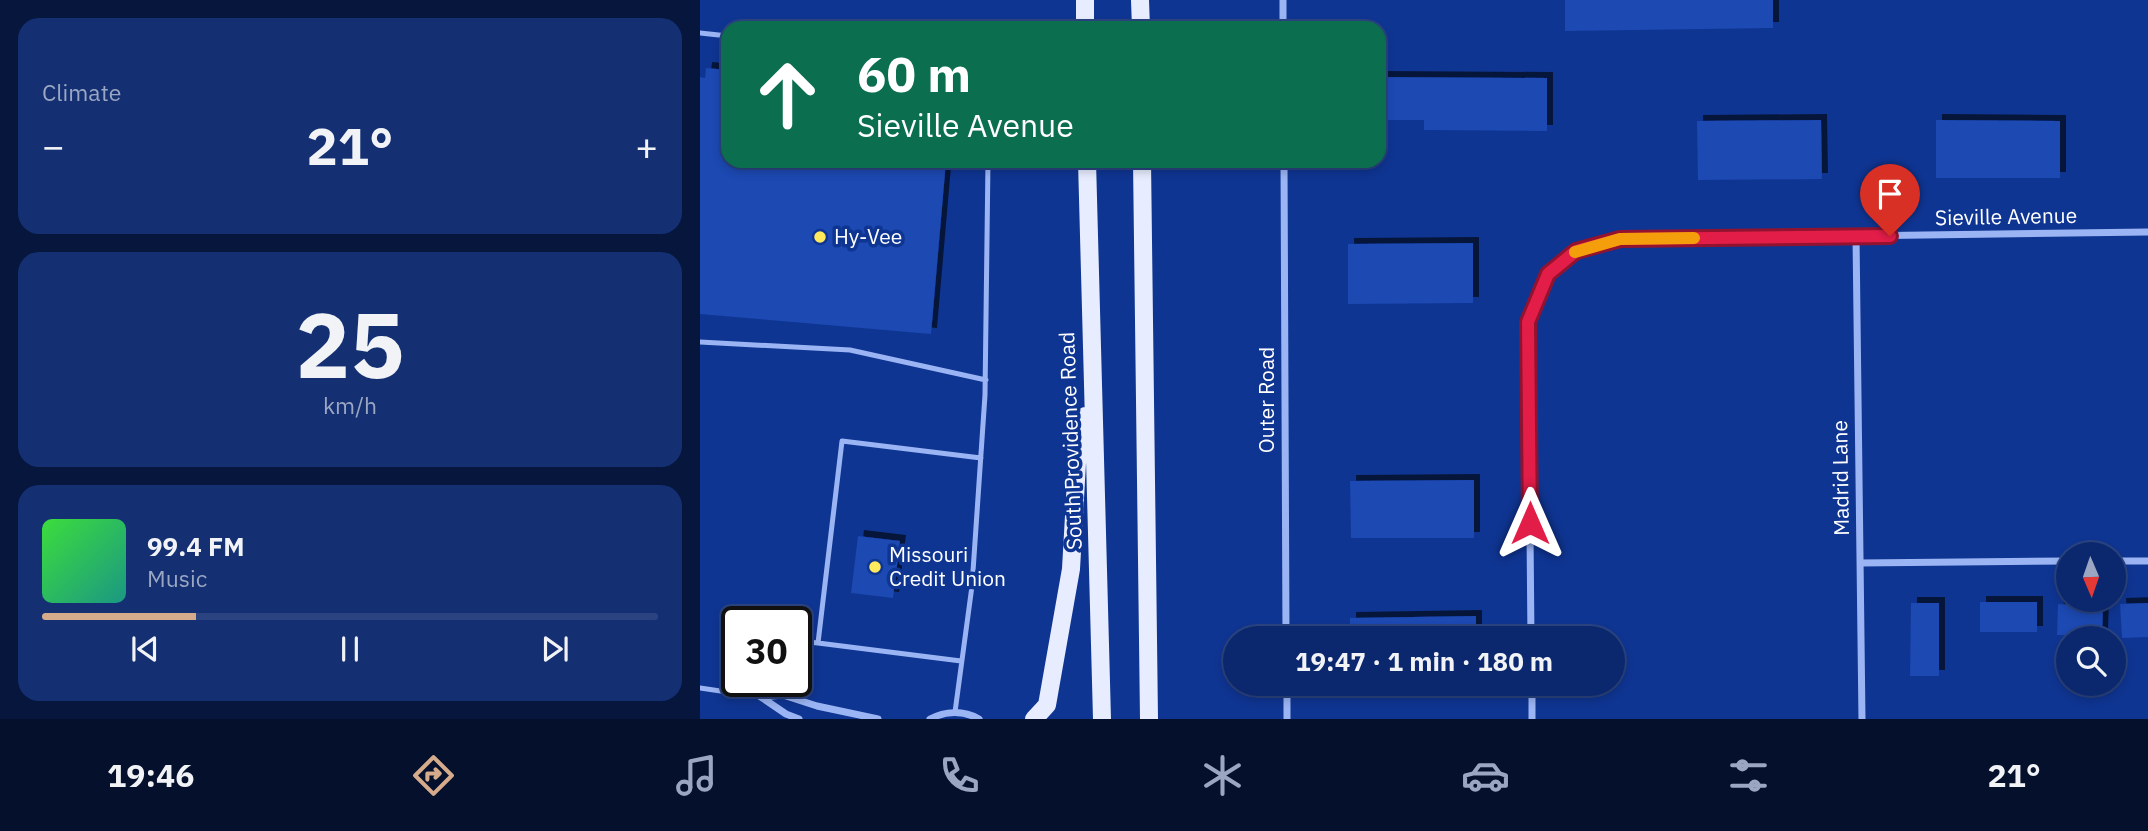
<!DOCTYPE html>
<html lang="en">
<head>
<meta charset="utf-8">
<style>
  :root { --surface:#0b286e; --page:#143073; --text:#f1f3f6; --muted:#9aa6c2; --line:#2b4481; --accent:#d6ab8b }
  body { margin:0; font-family:"IBM Plex Sans",sans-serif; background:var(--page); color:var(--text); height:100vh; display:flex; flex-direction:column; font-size:26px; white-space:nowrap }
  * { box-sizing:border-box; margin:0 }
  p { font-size:23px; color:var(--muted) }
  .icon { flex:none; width:38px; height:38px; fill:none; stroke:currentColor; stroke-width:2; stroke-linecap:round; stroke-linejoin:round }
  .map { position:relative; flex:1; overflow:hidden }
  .drawer { display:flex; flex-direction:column; gap:18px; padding:18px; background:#06163c; width:700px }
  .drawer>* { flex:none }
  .guide { position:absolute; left:21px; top:21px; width:665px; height:147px; border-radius:21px; box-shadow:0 4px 10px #0003,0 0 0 2px var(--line); background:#0b6e4f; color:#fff; overflow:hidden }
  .needle { width:46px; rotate:178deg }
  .buttons { position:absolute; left:1356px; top:542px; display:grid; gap:14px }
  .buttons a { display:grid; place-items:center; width:70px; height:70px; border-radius:50%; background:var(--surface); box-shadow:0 4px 10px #0003,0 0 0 2px var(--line); font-size:35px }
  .speed { position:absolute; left:21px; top:606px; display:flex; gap:14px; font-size:35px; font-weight:700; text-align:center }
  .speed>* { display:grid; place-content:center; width:91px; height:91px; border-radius:50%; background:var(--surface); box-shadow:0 4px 10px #0003,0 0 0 2px var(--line); line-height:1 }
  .speed .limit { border:4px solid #111; border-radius:10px; background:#fff; color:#111 }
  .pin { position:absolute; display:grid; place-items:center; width:60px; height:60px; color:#fff; margin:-72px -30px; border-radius:50% 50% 50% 0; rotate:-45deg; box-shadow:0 0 7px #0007 }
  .pin .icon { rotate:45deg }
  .me { position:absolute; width:77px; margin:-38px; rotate:0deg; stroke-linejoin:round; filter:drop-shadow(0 0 5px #0008) }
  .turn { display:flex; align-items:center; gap:24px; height:147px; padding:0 21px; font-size:32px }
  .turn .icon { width:91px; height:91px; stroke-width:2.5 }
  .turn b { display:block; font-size:49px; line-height:60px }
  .big { font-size:52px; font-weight:800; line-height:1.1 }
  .drawer .tile { flex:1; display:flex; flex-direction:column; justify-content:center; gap:10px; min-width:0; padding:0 24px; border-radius:21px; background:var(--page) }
  .drawer .dial { align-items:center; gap:0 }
  .dial b { font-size:91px; line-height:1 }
  .song { display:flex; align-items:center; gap:21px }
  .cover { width:84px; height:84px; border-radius:10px; background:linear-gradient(135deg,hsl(120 70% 55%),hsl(170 70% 35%)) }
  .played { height:7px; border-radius:4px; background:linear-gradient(90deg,var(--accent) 25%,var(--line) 25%) }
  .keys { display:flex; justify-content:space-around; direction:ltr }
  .heat { display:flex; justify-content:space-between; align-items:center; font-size:38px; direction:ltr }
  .trip { position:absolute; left:523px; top:626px; width:402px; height:70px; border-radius:35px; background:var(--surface); box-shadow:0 4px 10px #0003,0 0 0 2px var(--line); font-weight:800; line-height:70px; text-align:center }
  .menu { display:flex; height:112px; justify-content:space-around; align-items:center; background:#04102c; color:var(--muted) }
  .menu .icon { width:49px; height:49px }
  .menu .current { color:var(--accent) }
  .menu b { font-size:32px; color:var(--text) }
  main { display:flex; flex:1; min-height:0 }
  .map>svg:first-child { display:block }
  .building { fill:#1c48b2; filter:url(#shadow) }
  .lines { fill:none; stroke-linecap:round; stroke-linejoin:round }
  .lane { stroke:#9bb5f4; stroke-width:5 }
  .street { stroke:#9bb5f4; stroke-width:7 }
  .primary { stroke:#e7edff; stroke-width:18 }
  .route-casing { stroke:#92132f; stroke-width:18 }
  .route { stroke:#e11d48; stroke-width:12 }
  .slow { stroke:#f59e0b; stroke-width:12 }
  .poi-dot { fill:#ffe95d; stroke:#0f3592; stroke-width:2.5 }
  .labels { text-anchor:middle; stroke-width:7; stroke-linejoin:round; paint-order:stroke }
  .street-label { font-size:21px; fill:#fff; stroke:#0f3592 }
  .poi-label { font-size:21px; fill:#fff; stroke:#0f3592; text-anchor:start }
</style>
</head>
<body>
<main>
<section class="drawer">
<div class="tile"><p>Climate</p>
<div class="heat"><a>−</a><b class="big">21°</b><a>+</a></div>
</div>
<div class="tile dial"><b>25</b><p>km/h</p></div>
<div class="tile">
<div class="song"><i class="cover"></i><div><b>99.4 FM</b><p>Music</p></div></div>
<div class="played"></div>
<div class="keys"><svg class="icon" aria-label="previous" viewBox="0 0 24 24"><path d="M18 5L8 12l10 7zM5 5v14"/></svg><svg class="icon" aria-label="pause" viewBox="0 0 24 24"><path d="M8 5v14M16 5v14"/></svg><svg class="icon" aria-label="next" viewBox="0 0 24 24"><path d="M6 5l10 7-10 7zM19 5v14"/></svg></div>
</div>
</section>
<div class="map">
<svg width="1448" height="719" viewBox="0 0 1448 719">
  <defs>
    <filter id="shadow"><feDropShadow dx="6" dy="-6" stdDeviation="0" flood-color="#0009"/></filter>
  </defs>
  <rect width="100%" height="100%" fill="#0f3592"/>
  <path class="building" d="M865,0H1073V28L865,31Z
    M6,68L28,70V161H246L231,334L0,314V77L5,78Z
    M679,77L847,78V131L724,130V120H679Z
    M1121,120L1122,179L998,180L997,121Z
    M1236,120L1360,121V178H1236Z
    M773,243V303L648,304V244Z
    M774,480V538H651L650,481Z
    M158,536L200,541L193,598L151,593Z
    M1280,602H1337V632H1280Z
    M1211,603H1239V676H1210Z
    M1448,603V637L1422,638L1420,604Z
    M1358,604L1403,606L1402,636L1357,635Z
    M776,616V639H650V618Z"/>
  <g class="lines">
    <path class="lane" d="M0,33L28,36
      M0,342L150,350L286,380
      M96,641L118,643L142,441L281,458
      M118,643L261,661
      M0,688L61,697
      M255,712L272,586L285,395L288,161"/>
    <path class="street" d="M583,0V28
      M584,161L586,639
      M1156,236L1162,719
      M1414,561H1448
      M1160,563L1368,561
      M831,639L828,322L848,274L876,251L920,239L1448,232
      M587,684V719
      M832,684V719
      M61,697L83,695L117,706L178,719
      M61,697L86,714L99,719
      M230,719C245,711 263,710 279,719"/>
    <path class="primary" d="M440,0L441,28
      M385,28V0
      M387,161L402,719
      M442,161L449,719
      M334,719L347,705L371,569L377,463L385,416"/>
  </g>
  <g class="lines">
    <defs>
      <path id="route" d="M830,523L828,322L848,274L876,251L920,239L1190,236"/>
    </defs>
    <use href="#route" class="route-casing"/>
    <use href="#route" class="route"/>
    <path class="slow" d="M875,252L920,239L994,238"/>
  </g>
  <g class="poi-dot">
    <circle cx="120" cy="237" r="7"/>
    <circle cx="175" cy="567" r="7"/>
  </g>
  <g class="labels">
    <g class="street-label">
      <text transform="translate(1306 217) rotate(-1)" y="7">Sieville Avenue</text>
      <text transform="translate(567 400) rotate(-90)" y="7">Outer Road</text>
      <text transform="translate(371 441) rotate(-92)" y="7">South Providence Road</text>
      <text transform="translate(1141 478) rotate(-91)" y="7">Madrid Lane</text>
    </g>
    <g class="poi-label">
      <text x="134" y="244">Hy-Vee</text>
      <text x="189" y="562">Missouri<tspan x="189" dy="24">Credit Union</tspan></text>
    </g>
  </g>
</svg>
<div class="buttons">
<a><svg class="needle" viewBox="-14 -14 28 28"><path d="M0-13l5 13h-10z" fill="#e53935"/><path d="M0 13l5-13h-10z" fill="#9aa6c2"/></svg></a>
<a><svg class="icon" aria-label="search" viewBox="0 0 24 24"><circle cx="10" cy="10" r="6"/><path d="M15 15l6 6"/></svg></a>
</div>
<div class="speed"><div class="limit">30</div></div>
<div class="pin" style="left:1190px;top:236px;background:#d93025"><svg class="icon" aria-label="arrive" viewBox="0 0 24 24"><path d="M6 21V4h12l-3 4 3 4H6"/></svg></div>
<svg class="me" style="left:830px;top:523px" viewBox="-20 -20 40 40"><path d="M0-17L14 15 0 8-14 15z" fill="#e11d48" stroke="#fff" stroke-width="4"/></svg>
<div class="trip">19:47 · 1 min · 180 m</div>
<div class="guide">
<div class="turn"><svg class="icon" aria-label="ahead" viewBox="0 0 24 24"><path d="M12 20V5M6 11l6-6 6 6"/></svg><div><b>60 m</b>Sieville Avenue</div></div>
</div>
</div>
</main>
<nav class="menu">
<b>19:46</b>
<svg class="icon current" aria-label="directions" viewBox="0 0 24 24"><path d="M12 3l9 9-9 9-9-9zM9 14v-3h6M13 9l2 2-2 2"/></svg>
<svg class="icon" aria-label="music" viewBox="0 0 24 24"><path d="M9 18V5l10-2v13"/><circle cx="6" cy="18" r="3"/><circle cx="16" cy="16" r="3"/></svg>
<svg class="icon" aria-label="phone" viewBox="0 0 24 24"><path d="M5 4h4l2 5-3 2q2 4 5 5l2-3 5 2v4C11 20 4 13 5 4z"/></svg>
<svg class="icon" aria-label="climate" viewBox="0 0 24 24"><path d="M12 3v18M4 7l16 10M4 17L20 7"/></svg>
<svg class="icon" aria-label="car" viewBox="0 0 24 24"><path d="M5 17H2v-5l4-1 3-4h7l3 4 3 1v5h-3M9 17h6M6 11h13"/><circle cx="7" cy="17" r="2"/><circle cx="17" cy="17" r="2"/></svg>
<svg class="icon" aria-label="filters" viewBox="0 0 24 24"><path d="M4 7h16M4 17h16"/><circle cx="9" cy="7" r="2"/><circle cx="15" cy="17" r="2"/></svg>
<b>21°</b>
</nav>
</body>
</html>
